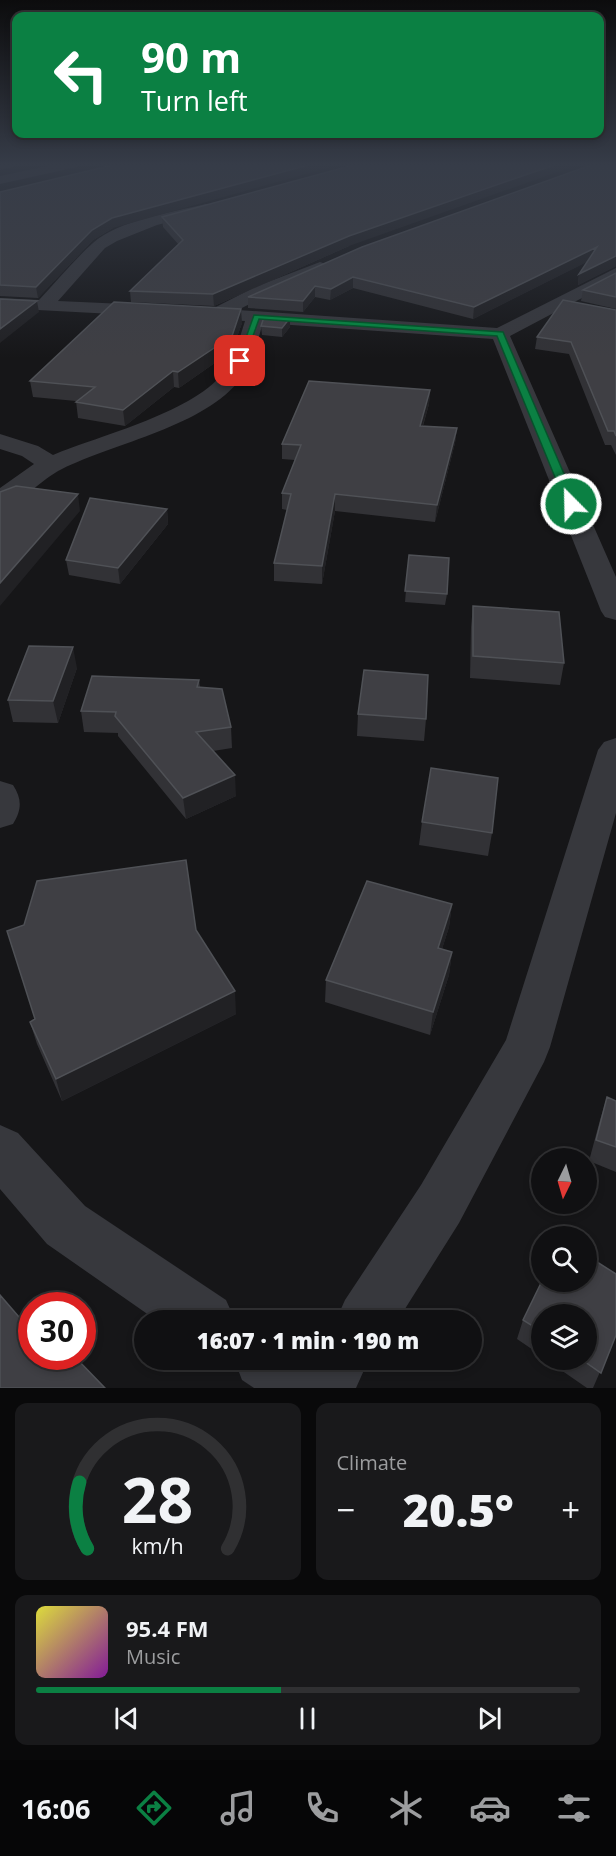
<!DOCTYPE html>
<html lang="en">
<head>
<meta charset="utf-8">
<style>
  :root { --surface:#101012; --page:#19191b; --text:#f1f3f6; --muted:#9c9d9f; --line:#303032; --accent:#0b8043 }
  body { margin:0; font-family:"Open Sans",sans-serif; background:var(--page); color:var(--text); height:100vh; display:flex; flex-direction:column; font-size:22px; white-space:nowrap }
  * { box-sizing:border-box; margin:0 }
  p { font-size:20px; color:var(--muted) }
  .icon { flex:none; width:33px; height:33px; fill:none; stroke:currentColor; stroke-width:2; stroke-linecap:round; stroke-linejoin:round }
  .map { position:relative; height:1388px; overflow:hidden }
  .panel { display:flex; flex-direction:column; gap:15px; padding:15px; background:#09090a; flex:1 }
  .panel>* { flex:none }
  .banner { position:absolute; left:12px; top:12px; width:592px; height:126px; border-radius:12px; box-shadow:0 3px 9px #0003,0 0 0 2px var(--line); background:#0b8043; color:#fff; overflow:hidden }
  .needle { width:39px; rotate:185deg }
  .fabs { position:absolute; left:531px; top:1148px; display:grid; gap:12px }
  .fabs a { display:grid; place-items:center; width:66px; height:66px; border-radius:50%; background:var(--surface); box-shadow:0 3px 9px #0003,0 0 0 2px var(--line); font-size:30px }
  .speed { position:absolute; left:18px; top:1292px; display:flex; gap:12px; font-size:30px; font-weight:700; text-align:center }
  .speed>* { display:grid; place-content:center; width:78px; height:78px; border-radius:50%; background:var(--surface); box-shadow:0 3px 9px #0003,0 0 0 2px var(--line); line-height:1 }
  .speed .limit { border:9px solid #d22; background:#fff; color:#111 }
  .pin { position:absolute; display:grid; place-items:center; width:51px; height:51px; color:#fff; margin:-26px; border-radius:12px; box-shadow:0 3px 9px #0006 }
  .me { position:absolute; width:66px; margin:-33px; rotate:337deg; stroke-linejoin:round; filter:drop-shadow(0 0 4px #0008) }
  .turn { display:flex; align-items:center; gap:21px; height:126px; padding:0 30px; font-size:27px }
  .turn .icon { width:78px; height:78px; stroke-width:2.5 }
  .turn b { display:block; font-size:42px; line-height:51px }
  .big { font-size:45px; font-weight:800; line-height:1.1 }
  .panel .widget { flex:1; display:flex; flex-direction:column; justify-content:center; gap:9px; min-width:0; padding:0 21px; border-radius:12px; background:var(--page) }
  .panel .dial { align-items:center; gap:0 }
  .dial svg { height:156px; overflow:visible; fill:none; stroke:var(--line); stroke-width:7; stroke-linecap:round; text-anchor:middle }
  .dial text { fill:var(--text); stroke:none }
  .song { display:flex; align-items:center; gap:18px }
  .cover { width:72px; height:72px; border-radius:9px; background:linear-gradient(135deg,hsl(60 70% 55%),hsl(290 70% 35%)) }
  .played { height:6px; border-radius:3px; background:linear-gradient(90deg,var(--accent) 45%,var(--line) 45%) }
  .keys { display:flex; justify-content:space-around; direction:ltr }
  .heat { display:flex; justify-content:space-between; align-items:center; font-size:33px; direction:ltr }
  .panel .tiles { flex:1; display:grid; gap:15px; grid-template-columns:1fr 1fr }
  .widget:last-child { grid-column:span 2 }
  .trip { position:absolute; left:134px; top:1310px; width:348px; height:60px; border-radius:30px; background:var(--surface); box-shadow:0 3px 9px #0003,0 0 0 2px var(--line); font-weight:800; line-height:60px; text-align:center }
  .menu { display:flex; height:96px; justify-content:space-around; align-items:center; background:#060607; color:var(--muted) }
  .menu .icon { width:42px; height:42px }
  .menu .active { color:var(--accent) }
  .menu b { font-size:27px; color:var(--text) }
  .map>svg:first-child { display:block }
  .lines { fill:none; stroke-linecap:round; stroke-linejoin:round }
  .minor { fill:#37383d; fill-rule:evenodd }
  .tertiary { fill:#37383d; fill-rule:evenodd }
  .wall { fill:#323236 }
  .shaded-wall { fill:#212124 }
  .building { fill:#3f3f44; stroke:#4f5156; stroke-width:1.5 }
  .route { fill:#0b8043; stroke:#07532c; stroke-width:1.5 }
</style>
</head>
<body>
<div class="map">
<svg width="616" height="1388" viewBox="0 0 616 1388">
  <rect width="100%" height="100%" fill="#161618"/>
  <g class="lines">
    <path class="minor" d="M0,164H15L13,167L0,170Z
      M206,204L211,205L213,208L211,211L157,225L117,241L105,248L58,301L214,308L255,287L320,262L326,264L328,267L326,270L267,295L238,310L497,328L616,268V280L510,336L616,577V620L605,617L601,611L493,339L263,323C257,342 253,362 241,378C206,426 114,443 62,469C41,479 21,504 0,509V488L34,464L22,456L0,449V434L38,446L53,455C98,436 199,411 226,369C235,355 240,337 245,321L0,308V298L39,300C57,281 74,260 93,243C119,220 173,212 206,204Z
      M616,738V813L550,1047L544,1062L459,1223L398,1320H336L345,1300L421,1185L506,1040L598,750L604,742Z
      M0,781L13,785C22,799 22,809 13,824L0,828Z
      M0,1125L18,1133L85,1206L226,1300L235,1320H156L47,1244L0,1189Z
      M234,1359H369L356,1388H254L242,1380Z"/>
    <path class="tertiary" d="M57,164H79L77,167L0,184V176Z"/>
  </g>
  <path class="wall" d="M594,164L616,266L578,285L579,274L588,261L473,319L353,288L330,300L315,297L303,312L248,308V297Z
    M0,192L113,228L93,240L38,298L0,296Z
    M162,217L349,246L214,306L131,302L130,291L179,245L163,227Z
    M616,273V309L581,301L583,290Z
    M616,310V455L611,445H605L569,354L535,349L537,337Z
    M290,318V327L282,337L262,335L261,326Z
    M242,323L232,351L179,388L174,387L125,426L78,418L76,401L33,397L30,381Z
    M430,390L429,404L423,426L457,428L455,443L435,522L335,511L322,584L274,581V563L287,510L282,509V493L295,460L282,459V444Z
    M167,509L168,524L120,584L69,575L66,560Z
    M409,555L447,594L445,605L405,602Z
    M473,606L564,663L560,685L470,678L471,627Z
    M77,668L58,723L13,722L8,700Z
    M199,680L200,687L231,727L232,748L213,751L236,796L186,819L118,736V733L84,732L81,711Z
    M358,714L426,719L424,741L357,736Z
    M422,822L492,833L488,856L419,845Z
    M452,904L449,927L442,949L452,952L449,975L430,1035L325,1002L326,980Z
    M196,930L236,1014L62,1101L37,1044L30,1022L35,1019L7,931Z
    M607,1097L616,1101V1172L589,1161L600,1120Z
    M586,1255L616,1274V1335L593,1388H587L545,1359H586V1314H542V1356L517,1339L523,1320L542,1281H586Z"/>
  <path class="shaded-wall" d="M312,164H342L113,228L93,240L38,298L36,287L92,230L112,218Z
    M557,164H580L349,246L214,306L213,294L349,236Z
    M597,247L595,258L473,319L474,307Z
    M616,256V266L578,285L579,274Z
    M353,277V288L330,300L331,289Z
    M315,286V297L303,312V301Z
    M37,301L39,312L0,343V329Z
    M241,309L242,323L232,351L179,388L178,372Z
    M290,318V327L282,337V328Z
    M173,371L174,387L125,426L123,410Z
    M430,390L429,404L418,441L420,426Z
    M457,428L455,443L435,522L437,505Z
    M78,494L80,511L0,606V583Z
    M335,494V511L322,584V566Z
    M167,509L168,524L120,584L118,568Z
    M73,647L77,668L58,723L53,701Z
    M235,775L236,796L186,819L183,798Z
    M452,904L449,927L435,971L438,948Z
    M452,952L449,975L430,1035L433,1012Z
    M235,991L236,1014L62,1101L56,1079Z"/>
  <path class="building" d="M117,164H312L112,218L92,230L36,287L0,285V192Z
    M357,164H557L349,236L213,294L130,291L183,240L162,217Z
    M594,164H616V256L579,274L597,247L474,307L353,277L331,289L315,286L303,301L248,297L362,247Z
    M616,273V297L583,290Z
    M0,299L37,301L0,329Z
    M563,300L616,310V436L614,431H608L571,342L537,337Z
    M114,302L241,309L232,336L178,372L173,371L123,410L76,402L95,387L30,381Z
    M264,317L290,318L282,328L261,326Z
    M309,381L430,390L420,426L457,428L437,505L335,494L322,566L274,563L291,494L282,493L301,445L282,444Z
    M16,486L78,494L0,583V492Z
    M90,498L167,509L118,568L66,560Z
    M409,555L449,558L447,594L405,591Z
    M473,606L559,612L564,663L473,656Z
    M29,646L73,647L53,701L8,700Z
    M364,670L428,675L426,719L358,714Z
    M92,676L199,680L197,687L222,689L231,727L196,732L235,775L183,798L115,716L116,712L81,711Z
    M431,768L498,778L492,833L422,822Z
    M186,860L196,930L235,991L56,1079L30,1022L35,1019L7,931L24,925L37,881Z
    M367,881L452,904L438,948L452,952L433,1012L326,980Z
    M607,1097L616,1101V1147L596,1140Z
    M586,1255L616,1274V1335L601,1373L581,1359H586V1314H542V1332L523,1320L542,1281H586Z
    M0,1295L32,1332V1356H74L105,1388H0Z"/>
  <linearGradient id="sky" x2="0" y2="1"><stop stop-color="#0c0c0d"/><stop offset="0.46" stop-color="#363c48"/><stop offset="1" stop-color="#363c48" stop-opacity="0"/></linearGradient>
  <rect width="616" height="358" fill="url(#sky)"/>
  <path class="route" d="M254,315L503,332L577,504L571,507L566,504L497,336L259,319L244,361L237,363Z"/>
</svg>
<div class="fabs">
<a><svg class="needle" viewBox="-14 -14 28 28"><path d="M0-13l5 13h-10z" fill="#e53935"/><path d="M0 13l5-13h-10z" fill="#9c9d9f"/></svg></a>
<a><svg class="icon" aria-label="search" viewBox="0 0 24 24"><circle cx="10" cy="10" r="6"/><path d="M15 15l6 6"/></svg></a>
<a><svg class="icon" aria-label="layers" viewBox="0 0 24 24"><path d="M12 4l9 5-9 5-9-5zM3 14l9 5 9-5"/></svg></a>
</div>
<div class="speed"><div class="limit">30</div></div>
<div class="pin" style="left:240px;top:361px;background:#d93025"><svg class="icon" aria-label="arrive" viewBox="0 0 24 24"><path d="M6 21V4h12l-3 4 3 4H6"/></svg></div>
<svg class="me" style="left:571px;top:504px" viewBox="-20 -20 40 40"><circle r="17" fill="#0b8043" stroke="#fff" stroke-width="3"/><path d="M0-11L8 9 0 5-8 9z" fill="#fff"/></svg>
<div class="trip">16:07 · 1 min · 190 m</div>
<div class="banner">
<div class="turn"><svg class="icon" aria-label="left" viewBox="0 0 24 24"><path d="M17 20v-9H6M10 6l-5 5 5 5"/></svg><div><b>90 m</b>Turn left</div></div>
</div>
</div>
<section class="panel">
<div class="tiles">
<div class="widget dial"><svg viewBox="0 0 100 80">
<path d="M14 69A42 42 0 1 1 86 69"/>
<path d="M14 69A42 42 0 0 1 10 35" stroke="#0b8043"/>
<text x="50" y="56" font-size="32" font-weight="700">28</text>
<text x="50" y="72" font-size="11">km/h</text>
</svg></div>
<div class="widget"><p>Climate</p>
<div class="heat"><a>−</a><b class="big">20.5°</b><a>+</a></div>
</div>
<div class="widget">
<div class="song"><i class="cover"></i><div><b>95.4 FM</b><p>Music</p></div></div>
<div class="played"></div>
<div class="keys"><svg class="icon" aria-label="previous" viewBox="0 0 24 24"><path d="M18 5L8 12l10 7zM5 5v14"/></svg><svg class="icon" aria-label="pause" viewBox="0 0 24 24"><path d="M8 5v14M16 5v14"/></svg><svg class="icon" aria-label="next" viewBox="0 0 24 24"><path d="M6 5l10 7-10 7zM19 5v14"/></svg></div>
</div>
</div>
</section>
<nav class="menu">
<b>16:06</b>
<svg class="icon active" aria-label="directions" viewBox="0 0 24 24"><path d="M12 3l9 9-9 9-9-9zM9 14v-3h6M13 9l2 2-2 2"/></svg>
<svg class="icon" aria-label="music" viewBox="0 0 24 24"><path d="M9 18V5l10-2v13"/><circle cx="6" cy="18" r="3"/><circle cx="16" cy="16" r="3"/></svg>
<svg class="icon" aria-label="phone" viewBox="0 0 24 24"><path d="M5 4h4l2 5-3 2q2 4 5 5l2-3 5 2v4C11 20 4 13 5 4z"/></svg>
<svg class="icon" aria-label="climate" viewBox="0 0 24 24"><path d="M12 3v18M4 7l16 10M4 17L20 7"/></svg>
<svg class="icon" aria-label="car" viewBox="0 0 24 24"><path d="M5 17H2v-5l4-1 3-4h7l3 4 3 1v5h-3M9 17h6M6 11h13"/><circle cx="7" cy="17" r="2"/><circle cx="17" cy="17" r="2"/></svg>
<svg class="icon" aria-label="filters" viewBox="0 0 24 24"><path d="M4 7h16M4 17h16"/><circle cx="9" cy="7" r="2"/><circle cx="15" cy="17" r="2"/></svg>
</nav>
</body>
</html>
